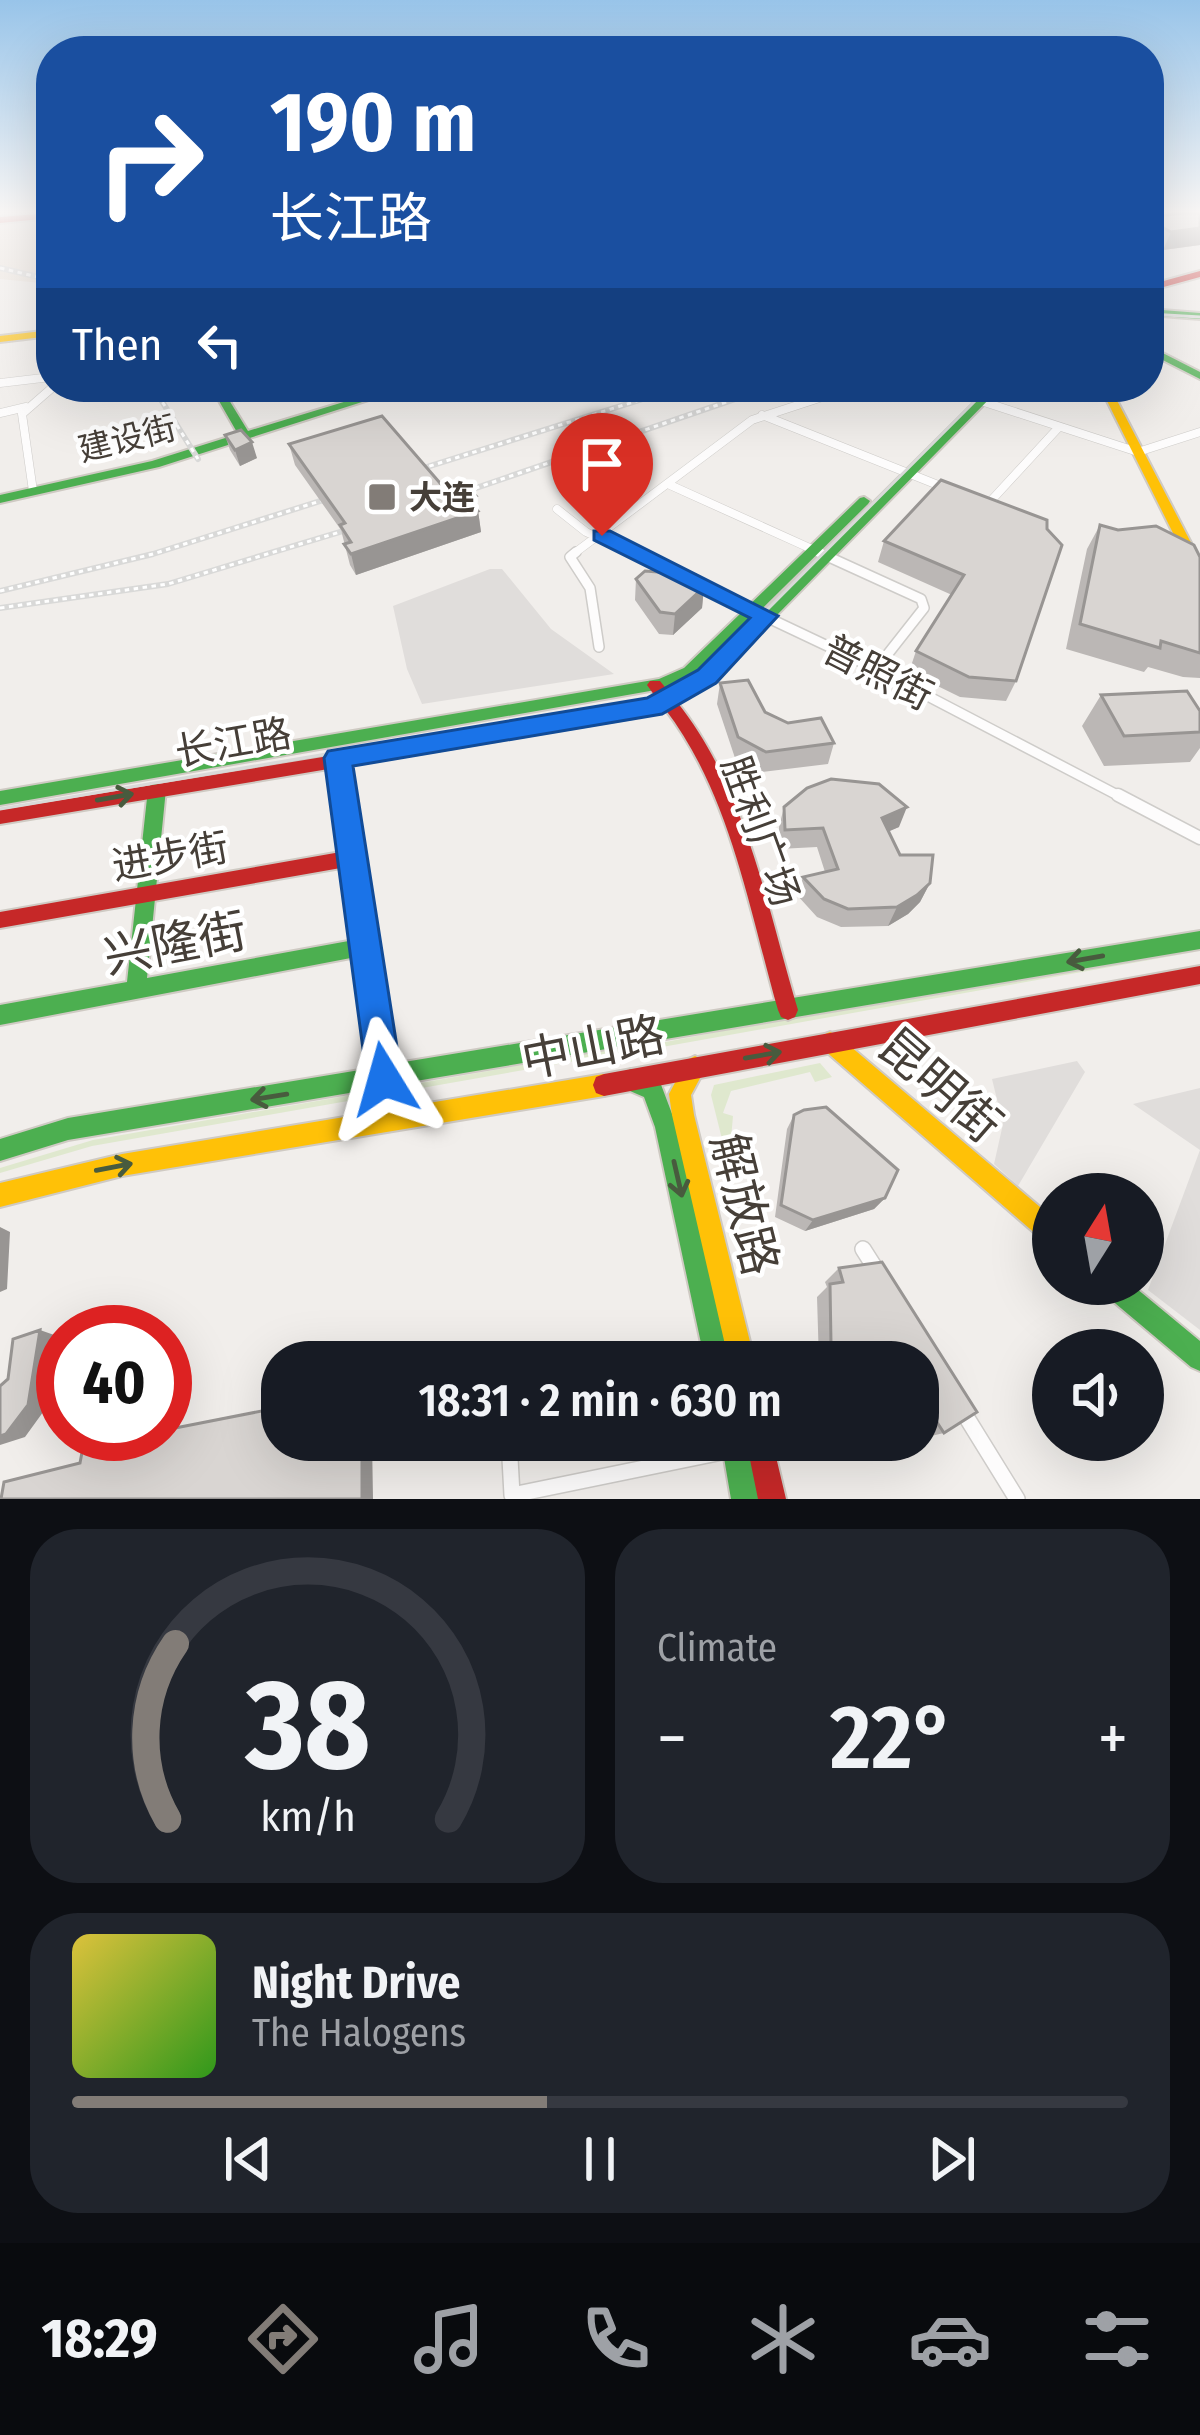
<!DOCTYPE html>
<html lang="en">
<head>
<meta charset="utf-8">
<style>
  :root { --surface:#171b24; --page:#20242c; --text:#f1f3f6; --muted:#9ea1a6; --line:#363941; --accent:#827c77 }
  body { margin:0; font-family:"Fira Sans Condensed","Noto Sans SC",sans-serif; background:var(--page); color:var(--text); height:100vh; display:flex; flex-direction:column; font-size:45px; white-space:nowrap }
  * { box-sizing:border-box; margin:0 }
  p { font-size:39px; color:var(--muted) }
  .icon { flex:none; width:66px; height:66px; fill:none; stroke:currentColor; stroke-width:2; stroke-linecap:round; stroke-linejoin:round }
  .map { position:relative; height:1499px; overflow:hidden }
  .drawer { display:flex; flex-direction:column; gap:30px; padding:30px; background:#0d0f14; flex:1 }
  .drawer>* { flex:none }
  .top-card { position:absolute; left:36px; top:36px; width:1128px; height:366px; border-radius:48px; box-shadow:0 12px 48px #0002; background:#1a4fa0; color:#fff; overflow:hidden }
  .needle { width:78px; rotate:11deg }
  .buttons { position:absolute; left:1032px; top:1173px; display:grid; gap:24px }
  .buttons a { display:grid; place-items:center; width:132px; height:132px; border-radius:50%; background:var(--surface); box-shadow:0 12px 48px #0002; font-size:60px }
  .speed { position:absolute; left:36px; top:1305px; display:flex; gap:24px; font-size:60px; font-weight:700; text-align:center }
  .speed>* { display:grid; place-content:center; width:156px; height:156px; border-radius:50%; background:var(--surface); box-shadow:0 12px 48px #0002; line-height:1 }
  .speed .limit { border:18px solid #d22; background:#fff; color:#111 }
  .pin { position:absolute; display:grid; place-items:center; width:102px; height:102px; color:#fff; margin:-123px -51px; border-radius:50% 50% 50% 0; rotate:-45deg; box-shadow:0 0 12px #0007 }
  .pin .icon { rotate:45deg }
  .me { position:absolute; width:132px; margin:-66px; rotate:352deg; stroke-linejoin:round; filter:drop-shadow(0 0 9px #0008) }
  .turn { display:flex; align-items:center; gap:42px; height:252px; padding:0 36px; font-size:54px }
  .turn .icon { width:156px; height:156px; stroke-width:2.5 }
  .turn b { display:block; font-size:84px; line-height:102px }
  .then { display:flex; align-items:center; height:114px; padding:0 36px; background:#0003; gap:24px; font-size:45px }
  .big { font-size:90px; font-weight:600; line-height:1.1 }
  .drawer .widget { flex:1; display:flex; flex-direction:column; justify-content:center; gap:18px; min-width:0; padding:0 42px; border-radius:48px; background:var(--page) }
  .drawer .dial { align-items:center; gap:0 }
  .dial svg { height:312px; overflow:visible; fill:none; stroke:var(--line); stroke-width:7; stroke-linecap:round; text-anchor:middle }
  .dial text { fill:var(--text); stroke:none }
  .song { display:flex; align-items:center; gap:36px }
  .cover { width:144px; height:144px; border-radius:18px; background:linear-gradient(135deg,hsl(50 70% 55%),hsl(110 70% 35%)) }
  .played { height:12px; border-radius:6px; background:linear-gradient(90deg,var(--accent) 45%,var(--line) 45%) }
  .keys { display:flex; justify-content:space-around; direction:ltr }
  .heat { display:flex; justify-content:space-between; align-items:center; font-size:66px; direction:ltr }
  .drawer .tiles { flex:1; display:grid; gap:30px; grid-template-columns:1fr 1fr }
  .widget:last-child { grid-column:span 2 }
  .trip { position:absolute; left:261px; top:1341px; width:678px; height:120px; border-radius:48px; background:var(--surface); box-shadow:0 12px 48px #0002; font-weight:600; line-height:120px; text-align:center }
  .dock { display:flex; height:192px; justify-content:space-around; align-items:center; background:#090b0e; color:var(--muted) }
  .dock .icon { width:84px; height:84px }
  .dock .current { color:var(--accent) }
  .dock b { font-size:54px; color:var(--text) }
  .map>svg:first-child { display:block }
  .commercial { fill:#ebe2d8 }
  .green { fill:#dfe8ce }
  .parking { fill:#e0dddb }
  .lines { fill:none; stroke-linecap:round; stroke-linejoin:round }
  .street-far3-casing { stroke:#ceccc9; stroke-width:9 }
  .street-far2-casing { stroke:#ceccc9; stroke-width:12 }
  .street-far1-casing { stroke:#ceccc9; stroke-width:15 }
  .street-casing { stroke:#ceccc9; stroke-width:18 }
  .fast-casing { stroke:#cfcac3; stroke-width:4 }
  .slow-casing { stroke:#cfcac3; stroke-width:4 }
  .jam-casing { stroke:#cfcac3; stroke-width:4 }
  .street-far3 { stroke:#fdfcfc; stroke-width:8 }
  .street-far2 { stroke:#fdfcfc; stroke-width:9 }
  .street-far1 { stroke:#fdfcfc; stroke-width:12 }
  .street { stroke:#fdfcfc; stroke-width:15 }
  .fast { fill:#4caf50; fill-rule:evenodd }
  .slow { fill:#ffc107; fill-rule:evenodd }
  .jam { fill:#c62828; fill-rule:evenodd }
  .tram { stroke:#d9d9d8; stroke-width:3 }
  .rail-casing { stroke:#d9d9d8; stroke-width:6 }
  .rail { stroke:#fff; stroke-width:3; stroke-dasharray:4.5; stroke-linecap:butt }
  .wall { fill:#bbb7b5 }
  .shaded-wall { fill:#989593 }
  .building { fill:#d9d5d2; stroke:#989593; stroke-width:3 }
  .oneway { stroke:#485b3e }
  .route { fill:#1a73e8; stroke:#114b97; stroke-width:3 }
  .poi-dot { fill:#827c77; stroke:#fff; stroke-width:4.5 }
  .labels { text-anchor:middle; stroke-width:9; stroke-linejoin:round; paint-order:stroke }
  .far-street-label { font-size:33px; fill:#463f38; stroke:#fff }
  .far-poi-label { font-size:33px; font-weight:bold; fill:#463f38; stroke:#fff; text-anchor:start }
  .street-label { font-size:39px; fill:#463f38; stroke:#fff }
  .near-street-label { font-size:48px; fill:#463f38; stroke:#fff }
</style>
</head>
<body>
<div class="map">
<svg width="1200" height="1499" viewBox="0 0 1200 1499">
  <rect width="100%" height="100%" fill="#f1eeeb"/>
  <path class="commercial" d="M51,219V284L0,279V224Z"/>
  <path class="green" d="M1200,951L651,1049L650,1045L728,1030Z
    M637,1045L638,1050L92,1146L0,1173V1168L93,1140Z
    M820,1063L832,1077L815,1082L810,1072L731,1091L723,1113L733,1116L730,1150L725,1151L711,1095L714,1085Z"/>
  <path class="parking" d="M490,569H502L551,629L614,674L422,704L407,669L393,606Z
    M1077,1061L1085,1072L1018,1186L994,1164L1003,1124L992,1079Z
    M1200,1088V1330L1148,1290L1200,1150L1133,1104Z"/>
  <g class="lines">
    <defs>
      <path id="street-far3" d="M0,383L51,377
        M938,387L1138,452L1200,432
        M0,413L26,407
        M762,415L948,489
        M670,485L825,555
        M33,491L22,414L53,387
        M983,502L988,504L1059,427
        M557,509L586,532L635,555
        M572,555L752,420L853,387"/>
      <path id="street-far2" d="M576,552L570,557L590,588L599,647
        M629,552L876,669L1123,798
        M818,552L921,599L924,608L876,669"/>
      <path id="street-far1" d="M1118,795L1200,838"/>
      <path id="street" d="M863,1249L877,1271
        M962,1410L1017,1499
        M509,1440L512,1495L732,1450"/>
      <path id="fast" d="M1149,309L1200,313V319L1149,315Z
        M1149,346L1200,372V379L1149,353Z
        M211,387H221L248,431L393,387H409L159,467L0,503V495L152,461L238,434Z
        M990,387H1001L712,681H702L699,677L702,673Z
        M864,497L870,501L868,504L694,676L667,688L0,805V791L659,679L684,668L860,498Z
        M337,752L343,753L345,758L392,1064L1200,931V949L392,1085L384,1090L379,1088L68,1140L0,1161V1139L68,1118L372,1068L356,957L0,1025V1005L127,982L148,789L151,784H163L166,789L147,978L354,940L329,758L331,753Z
        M631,1069L660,1082L677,1127L731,1362H705L655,1127L644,1097L623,1088L620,1080L623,1072Z
        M1100,1284H1131L1200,1341V1371L1191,1367L1103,1293Z
        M721,1440H747L759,1499H731Z"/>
      <path id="slow" d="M51,330V336L0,342V336Z
        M1100,387H1110L1200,560V577L1193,573Z
        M830,1032L837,1035L1053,1218V1246L1045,1242L823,1049L820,1042L823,1035Z
        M695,1056L703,1060L706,1067L691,1095L694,1115L755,1362H729L672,1115L669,1094L687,1060Z
        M604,1074L612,1077L615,1085L612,1093L604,1096L122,1176L0,1207V1183L122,1154Z"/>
      <path id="jam" d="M51,213V218L0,223V217Z
        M1200,271V277L1149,291V285Z
        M707,671L715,677L712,681L677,702C746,788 767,907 798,1010L795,1017L788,1020L781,1017L778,1010C749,909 730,793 665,709L633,718L0,824V810L633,706L657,699L647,685L650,681H660L669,692Z
        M352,850L358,853L361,858L358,863L352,866L0,928V912Z
        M1200,966V984L604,1096L596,1093L593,1085L596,1077L604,1074Z
        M746,1440H772L786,1499H758Z"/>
    </defs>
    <use href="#street-far3" class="street-far3-casing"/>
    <use href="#street-far2" class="street-far2-casing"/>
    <use href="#street-far1" class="street-far1-casing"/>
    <use href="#street" class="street-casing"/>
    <use href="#fast" class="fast-casing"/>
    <use href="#slow" class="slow-casing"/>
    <use href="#jam" class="jam-casing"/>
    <use href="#street-far3" class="street-far3"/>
    <use href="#street-far2" class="street-far2"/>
    <use href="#street-far1" class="street-far1"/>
    <use href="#street" class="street"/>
    <use href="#fast" class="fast"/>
    <use href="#slow" class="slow"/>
    <use href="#jam" class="jam"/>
    <path class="tram" d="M1149,314L1200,317
      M0,809L641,701L699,678L989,387"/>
    <defs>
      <path id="rail" d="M0,268L51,280
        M153,387L198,459
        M395,477L681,387
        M441,500L770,387
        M0,591L153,554L355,490
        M0,608L168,584L373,522"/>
    </defs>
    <use href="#rail" class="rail-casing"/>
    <use href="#rail" class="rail"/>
  </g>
  <path class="wall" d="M1200,213V245L1163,250L1149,242V217Z
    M225,435L257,458L240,466L230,450Z
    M289,444L446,490L476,496L481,532L356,575L350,565L341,530L295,465Z
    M941,480L1016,681L1006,701L960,697L909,672L916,651L952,595L878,562L884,541Z
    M1100,525L1200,557V678L1183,677L1148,667L1144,672L1066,649L1087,549Z
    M636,579L704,587L702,608L673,635L659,634L635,600Z
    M720,683L765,712L834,743L828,764L762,772L735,758L717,704Z
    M1101,695L1200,711V748L1190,762L1104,766L1082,726Z
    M784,807L899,827L888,831L900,855L930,883L920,902L908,914L888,926L841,927L817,917L797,895L803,877L825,872L817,847L779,849V827Z
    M794,1115L885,1198L874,1209L805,1231L775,1217L787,1129Z
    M882,1262L977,1412L944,1433L922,1438L918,1432V1362H819L817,1297L827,1287L825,1282L839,1268Z
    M837,1440H901L849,1452L847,1445L838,1447Z"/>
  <path class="shaded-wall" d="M1200,228V245L1163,250L1171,232Z
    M252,442L257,458L240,466L235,450Z
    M476,496L481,532L356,575L351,554Z
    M704,587L702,608L673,635L675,614Z
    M907,807L899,827L874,838L882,818Z
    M930,883L920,902L908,914L888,926L897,907Z
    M885,1198L874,1209L805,1231L813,1220Z
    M0,1227L10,1232L7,1289L0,1292Z
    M40,1330L57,1336L46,1408L25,1437L0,1445V1436Z
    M362,1440H372L373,1499H362Z"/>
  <path class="building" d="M1183,213H1200V228L1171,232L1149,220V217Z
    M382,416L446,490L465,484L476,496L468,499L478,511L351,554L344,544L351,542L340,525L345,523L289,444Z
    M241,430L252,442L235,450L225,435Z
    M941,480L1047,520V529L1062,545L1016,681L969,677L916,651L964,575L884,541Z
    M1100,525L1118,530L1156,526L1194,545L1200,557V653L1161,641L1160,648L1080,624Z
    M645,571L696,575L704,587L675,614L660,612L636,579Z
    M748,680L765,712L788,723L821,718L834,743L766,752L738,737L720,683Z
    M1187,691L1200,711V732L1124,736L1101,695Z
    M831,779L879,784L907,807L882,818L900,855H933L930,883L917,895L897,907L848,909L824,899L803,877L838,869L823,828L785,830L784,807L807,788Z
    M826,1107L898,1170L885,1198L813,1220L781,1205L794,1115L804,1110Z
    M882,1262L977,1412L944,1433L918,1393V1362H898L896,1357L876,1362H835L831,1344L830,1284L843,1282L839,1268Z
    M40,1330L28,1405L6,1434L0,1436V1386L8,1379L13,1339Z
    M282,1407V1440H362V1499H1L4,1482L80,1463L83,1447L147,1434H165V1430Z
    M864,1440H901V1441L866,1448Z"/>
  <defs><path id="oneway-shaft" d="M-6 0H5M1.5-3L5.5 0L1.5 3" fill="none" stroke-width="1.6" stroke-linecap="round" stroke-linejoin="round" transform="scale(3)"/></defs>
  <g class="oneway">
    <use href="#oneway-shaft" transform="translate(115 797) rotate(-10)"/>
    <use href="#oneway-shaft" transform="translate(1085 959) rotate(170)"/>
    <use href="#oneway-shaft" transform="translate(763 1055) rotate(-10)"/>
    <use href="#oneway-shaft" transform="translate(269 1097) rotate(171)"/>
    <use href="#oneway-shaft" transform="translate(114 1167) rotate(-11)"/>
    <use href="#oneway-shaft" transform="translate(678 1179) rotate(77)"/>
  </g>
  <linearGradient id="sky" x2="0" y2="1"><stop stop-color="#98c4e9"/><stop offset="0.5" stop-color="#f9f7f6"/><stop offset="1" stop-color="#f9f7f6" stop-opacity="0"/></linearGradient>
  <rect width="1200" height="423" fill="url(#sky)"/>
  <path class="route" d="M594,531H610L778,616L716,683L662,714L353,766L402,1079L397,1091L384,1097L372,1091L367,1079L324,758L328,751L647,698L698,670L750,618L594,540Z"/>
  <rect class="poi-dot" x="367" y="482" width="30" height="30" rx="6"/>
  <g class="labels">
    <g class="far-street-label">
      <text transform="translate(127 438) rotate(-14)" y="12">建设街</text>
    </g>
    <g class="far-poi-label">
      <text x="409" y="509">大连</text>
    </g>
    <g class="street-label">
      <text transform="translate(878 672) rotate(27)" y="14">普照街</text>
      <text transform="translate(233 742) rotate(-10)" y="14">长江路</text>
      <text transform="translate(761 831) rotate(70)" y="14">胜利广场</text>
      <text transform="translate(170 856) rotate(-10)" y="14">进步街</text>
    </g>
    <g class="near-street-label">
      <text transform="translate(175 943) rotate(-11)" y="17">兴隆街</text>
      <text transform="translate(593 1047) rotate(-11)" y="17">中山路</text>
      <text transform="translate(940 1085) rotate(41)" y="17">昆明街</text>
      <text transform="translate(745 1204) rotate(76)" y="17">解放路</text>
    </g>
  </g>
</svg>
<div class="buttons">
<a><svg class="needle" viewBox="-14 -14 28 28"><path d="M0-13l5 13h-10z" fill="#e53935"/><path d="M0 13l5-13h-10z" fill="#9ea1a6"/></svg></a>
<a><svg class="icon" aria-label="sound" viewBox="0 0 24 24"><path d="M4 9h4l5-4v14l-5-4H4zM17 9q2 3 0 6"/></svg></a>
</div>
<div class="speed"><div class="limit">40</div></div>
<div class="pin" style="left:602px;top:536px;background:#d93025"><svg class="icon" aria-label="arrive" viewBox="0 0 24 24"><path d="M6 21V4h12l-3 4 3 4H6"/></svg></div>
<svg class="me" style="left:384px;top:1079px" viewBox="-20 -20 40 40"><path d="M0-17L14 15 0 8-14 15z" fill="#1a73e8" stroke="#fff" stroke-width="4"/></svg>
<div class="trip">18:31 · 2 min · 630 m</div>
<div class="top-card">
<div class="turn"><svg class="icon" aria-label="right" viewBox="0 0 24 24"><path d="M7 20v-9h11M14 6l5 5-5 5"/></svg><div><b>190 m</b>长江路</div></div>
<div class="then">Then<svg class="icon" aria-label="left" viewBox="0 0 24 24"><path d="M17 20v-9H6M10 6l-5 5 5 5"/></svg></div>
</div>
</div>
<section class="drawer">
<div class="tiles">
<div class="widget dial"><svg viewBox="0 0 100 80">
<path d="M14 69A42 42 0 1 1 86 69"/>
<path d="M14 69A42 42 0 0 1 16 24" stroke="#827c77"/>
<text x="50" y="56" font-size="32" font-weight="700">38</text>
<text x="50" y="72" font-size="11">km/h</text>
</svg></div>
<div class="widget"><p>Climate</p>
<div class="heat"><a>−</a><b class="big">22°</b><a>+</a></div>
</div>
<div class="widget">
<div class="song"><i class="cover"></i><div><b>Night Drive</b><p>The Halogens</p></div></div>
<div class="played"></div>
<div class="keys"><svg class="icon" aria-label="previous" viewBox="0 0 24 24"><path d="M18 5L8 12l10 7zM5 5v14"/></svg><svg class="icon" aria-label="pause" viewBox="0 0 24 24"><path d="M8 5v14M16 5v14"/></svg><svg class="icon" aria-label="next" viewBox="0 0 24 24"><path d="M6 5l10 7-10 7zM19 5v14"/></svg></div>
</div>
</div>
</section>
<nav class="dock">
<b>18:29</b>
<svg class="icon current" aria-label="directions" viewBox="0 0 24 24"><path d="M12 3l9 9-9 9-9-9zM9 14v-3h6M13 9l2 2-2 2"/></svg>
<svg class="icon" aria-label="music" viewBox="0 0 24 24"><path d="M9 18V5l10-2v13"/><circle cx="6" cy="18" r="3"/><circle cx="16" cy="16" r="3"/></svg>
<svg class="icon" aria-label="phone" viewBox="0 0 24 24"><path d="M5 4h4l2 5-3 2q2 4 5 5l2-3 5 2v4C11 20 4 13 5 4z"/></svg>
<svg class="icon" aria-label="climate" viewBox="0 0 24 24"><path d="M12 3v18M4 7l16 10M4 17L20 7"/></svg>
<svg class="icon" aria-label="car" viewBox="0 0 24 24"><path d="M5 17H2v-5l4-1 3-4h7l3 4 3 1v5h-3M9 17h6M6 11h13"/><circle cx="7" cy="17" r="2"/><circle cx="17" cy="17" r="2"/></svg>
<svg class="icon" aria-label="filters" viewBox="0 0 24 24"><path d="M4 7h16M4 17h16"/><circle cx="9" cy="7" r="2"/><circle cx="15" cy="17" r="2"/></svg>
</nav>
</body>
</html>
